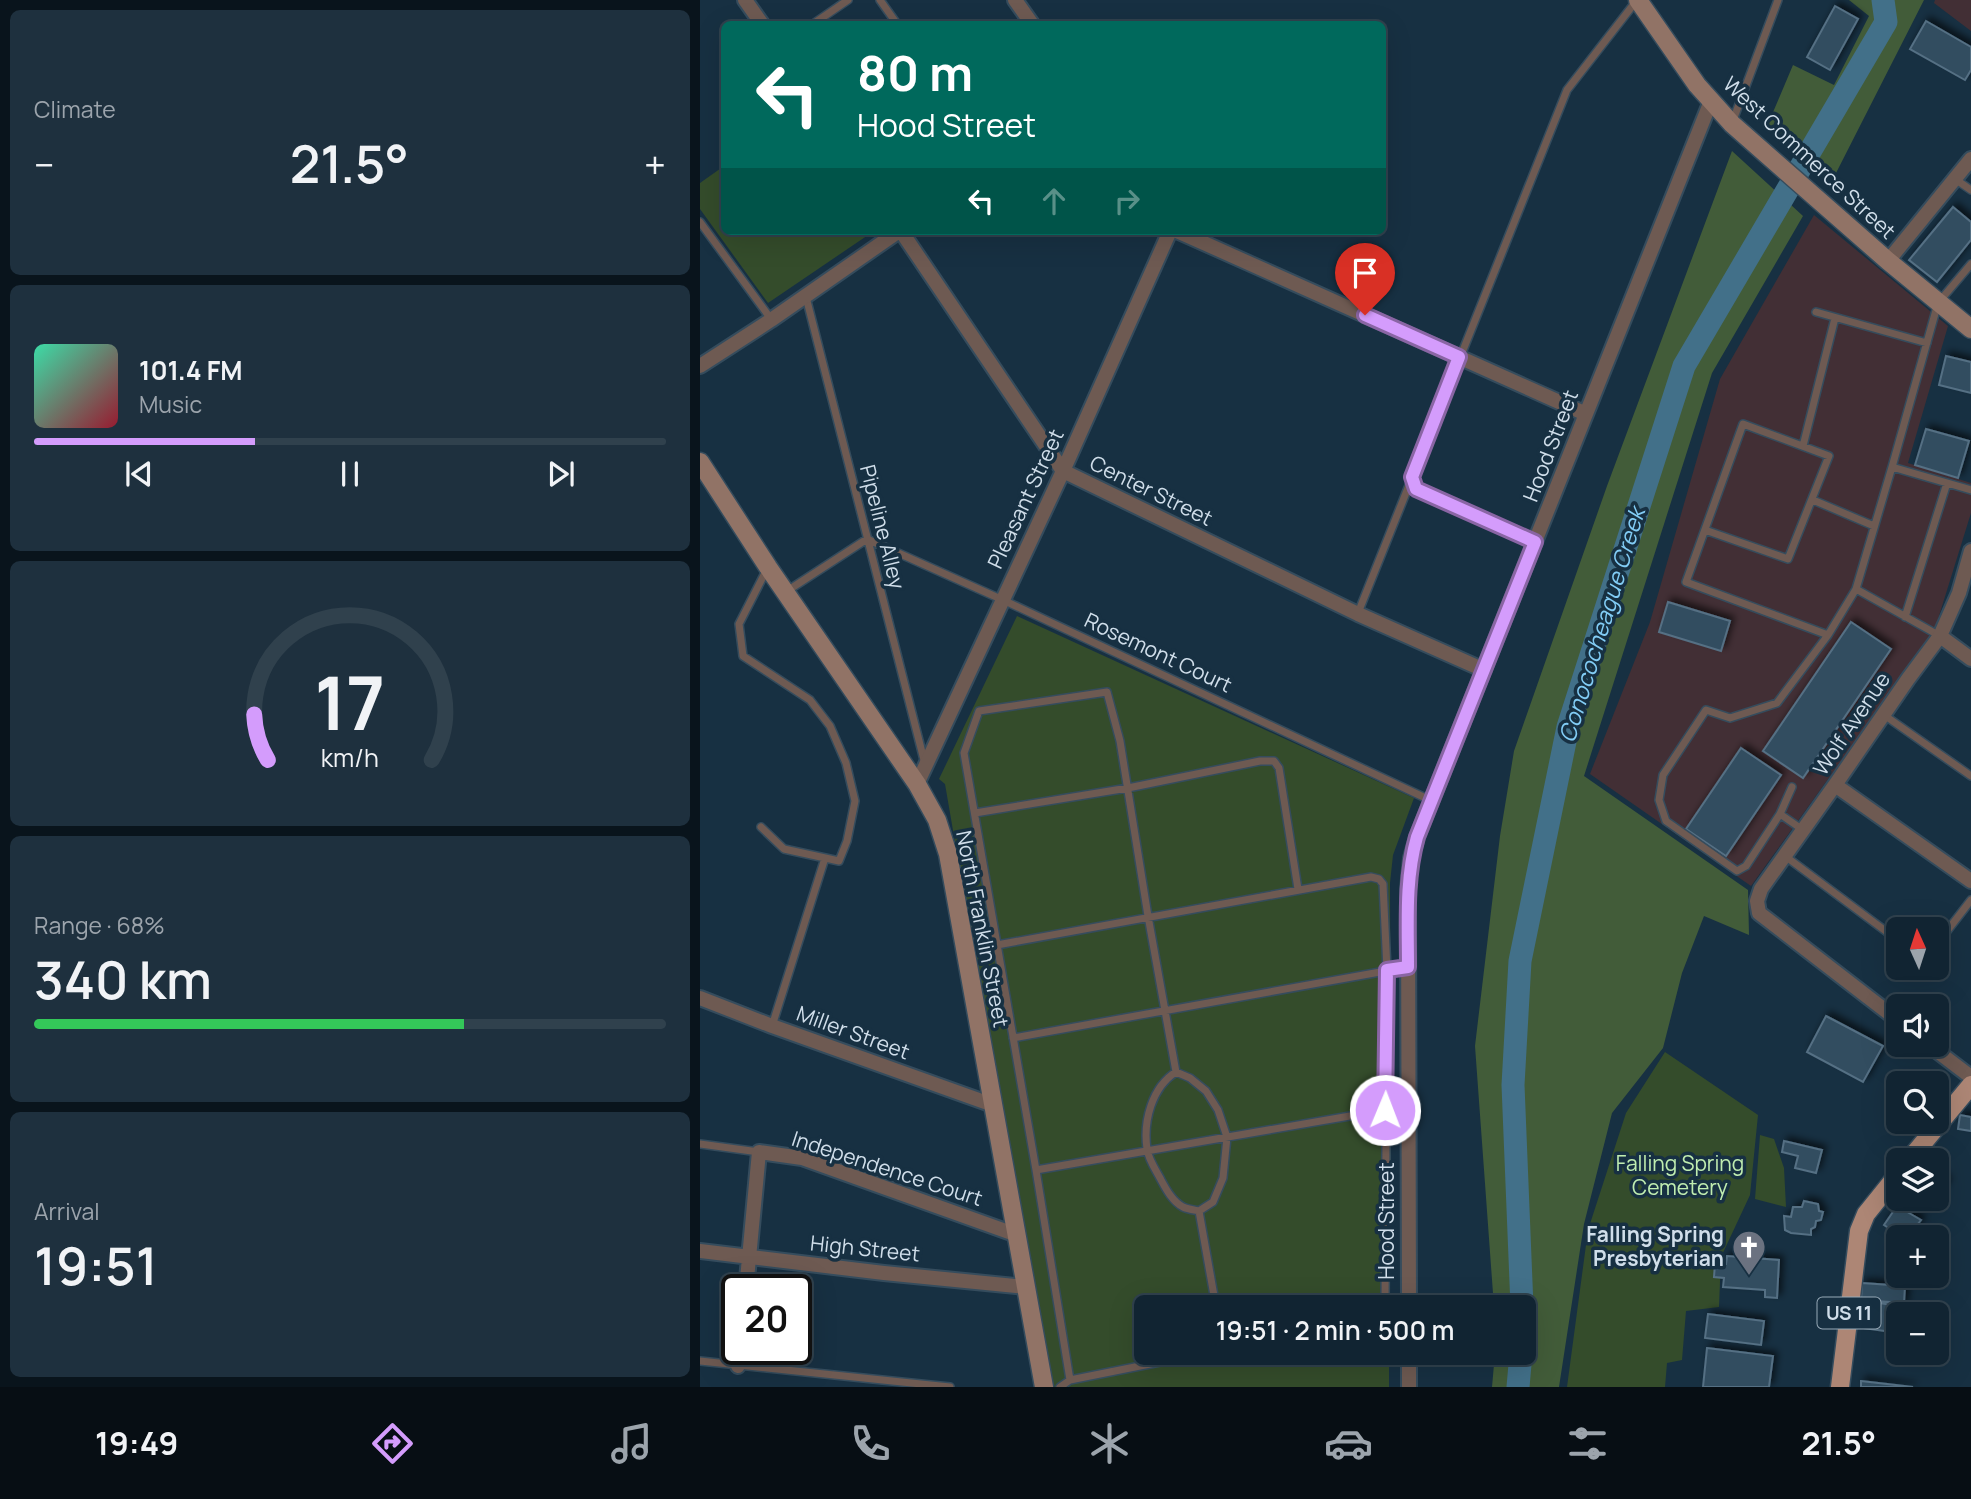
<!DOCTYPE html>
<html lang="en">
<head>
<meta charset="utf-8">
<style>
  :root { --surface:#112432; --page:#1e303e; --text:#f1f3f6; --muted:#9ca4ac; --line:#30414d; --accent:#d49cfc }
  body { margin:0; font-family:Manrope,sans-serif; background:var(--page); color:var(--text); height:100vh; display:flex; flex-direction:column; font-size:26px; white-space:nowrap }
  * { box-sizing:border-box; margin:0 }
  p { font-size:23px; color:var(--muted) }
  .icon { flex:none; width:38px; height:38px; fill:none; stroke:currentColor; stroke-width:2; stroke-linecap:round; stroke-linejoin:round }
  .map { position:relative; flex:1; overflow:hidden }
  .details { display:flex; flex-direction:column; gap:10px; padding:10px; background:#09141c; width:700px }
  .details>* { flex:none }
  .banner { position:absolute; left:21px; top:21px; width:665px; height:214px; border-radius:10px; box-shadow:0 7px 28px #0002,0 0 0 2px var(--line); background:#00695c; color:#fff; overflow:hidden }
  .needle { width:46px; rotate:357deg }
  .buttons { position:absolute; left:1186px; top:917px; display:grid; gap:14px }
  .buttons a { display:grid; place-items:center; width:63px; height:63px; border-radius:10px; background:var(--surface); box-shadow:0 7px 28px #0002,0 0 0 2px var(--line); font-size:35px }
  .speed { position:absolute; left:21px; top:1274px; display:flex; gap:14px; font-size:35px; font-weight:700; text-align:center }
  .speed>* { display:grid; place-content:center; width:91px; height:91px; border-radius:50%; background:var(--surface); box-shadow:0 7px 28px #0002,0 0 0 2px var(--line); line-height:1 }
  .speed .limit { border:4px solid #111; border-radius:10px; background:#fff; color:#111 }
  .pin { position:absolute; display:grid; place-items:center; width:60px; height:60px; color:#fff; margin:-72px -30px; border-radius:50% 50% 50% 0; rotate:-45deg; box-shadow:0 0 7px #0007 }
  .pin .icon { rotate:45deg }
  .me { position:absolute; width:77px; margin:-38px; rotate:1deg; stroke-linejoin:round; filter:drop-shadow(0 0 5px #0008) }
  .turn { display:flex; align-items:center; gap:24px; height:147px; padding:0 21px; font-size:32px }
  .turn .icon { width:91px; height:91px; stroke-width:2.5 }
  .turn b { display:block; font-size:49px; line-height:60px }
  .lanes { display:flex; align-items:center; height:66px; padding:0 21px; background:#0003; justify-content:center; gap:35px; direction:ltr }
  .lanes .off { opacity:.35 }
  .big { font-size:52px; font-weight:600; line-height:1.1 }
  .details .card { flex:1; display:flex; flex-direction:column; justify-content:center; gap:10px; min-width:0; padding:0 24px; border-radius:10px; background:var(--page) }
  .details .dial { align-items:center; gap:0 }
  .dial svg { height:182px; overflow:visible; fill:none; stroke:var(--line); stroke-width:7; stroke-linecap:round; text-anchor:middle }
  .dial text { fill:var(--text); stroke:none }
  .song { display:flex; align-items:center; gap:21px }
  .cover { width:84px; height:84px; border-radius:10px; background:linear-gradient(135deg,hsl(160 70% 55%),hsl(350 70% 35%)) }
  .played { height:7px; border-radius:4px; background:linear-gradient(90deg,var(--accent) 35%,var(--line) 35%) }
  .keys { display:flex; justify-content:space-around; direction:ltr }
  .heat { display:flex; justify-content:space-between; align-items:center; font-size:38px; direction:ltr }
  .charge { height:10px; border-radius:5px; background:linear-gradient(90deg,#34c759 68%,var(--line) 0) }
  .trip { position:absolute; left:434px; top:1295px; width:402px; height:70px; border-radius:10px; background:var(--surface); box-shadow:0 7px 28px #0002,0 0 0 2px var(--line); font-weight:600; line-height:70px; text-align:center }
  .tab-bar { display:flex; height:112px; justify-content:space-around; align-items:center; background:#070e14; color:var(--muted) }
  .tab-bar .icon { width:49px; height:49px }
  .tab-bar .active { color:var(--accent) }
  .tab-bar b { font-size:32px; color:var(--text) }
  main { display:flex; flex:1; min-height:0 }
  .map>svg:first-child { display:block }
  .industrial { fill:#422f35 }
  .green { fill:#344c2b }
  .forest { fill:#425c39 }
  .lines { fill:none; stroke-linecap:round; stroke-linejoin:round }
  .river { stroke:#427089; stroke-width:23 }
  .building { fill:#334d60; stroke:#557084; stroke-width:2; filter:url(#shadow) }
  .lane-casing { stroke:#354c5d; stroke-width:10 }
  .street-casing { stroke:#354c5d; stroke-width:18 }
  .secondary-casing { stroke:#354c5d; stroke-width:21 }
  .primary-casing { stroke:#354c5d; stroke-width:21 }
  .lane { stroke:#6e5a52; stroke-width:7 }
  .street { stroke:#6e5a52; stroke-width:14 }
  .secondary { stroke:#917366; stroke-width:18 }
  .primary { stroke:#ad8675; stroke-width:18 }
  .route-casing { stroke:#8a65a4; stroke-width:18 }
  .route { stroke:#d49cfc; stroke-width:12 }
  .labels { text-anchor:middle; stroke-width:7; stroke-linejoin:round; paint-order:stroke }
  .shield { fill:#173042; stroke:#98aab8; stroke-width:2 }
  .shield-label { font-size:19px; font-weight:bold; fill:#d0deea }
  .street-label { font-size:21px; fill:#d0deea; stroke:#173042 }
  .park-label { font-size:21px; fill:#c0edb0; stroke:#173042 }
  .poi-label { font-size:21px; font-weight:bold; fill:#d0deea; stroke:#173042; text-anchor:end }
  .water-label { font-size:23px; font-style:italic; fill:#82ccf5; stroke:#173042 }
</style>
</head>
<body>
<main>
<section class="details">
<div class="card"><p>Climate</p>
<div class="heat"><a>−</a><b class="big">21.5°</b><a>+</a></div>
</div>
<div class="card">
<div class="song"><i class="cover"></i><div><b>101.4 FM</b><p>Music</p></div></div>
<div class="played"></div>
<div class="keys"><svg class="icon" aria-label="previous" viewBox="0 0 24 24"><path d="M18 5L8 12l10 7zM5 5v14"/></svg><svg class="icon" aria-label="pause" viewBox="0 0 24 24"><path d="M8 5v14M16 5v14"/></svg><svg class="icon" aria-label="next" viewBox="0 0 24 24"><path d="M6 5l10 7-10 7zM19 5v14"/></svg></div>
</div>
<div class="card dial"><svg viewBox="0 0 100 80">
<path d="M14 69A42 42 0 1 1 86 69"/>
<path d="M14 69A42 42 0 0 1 8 49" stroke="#d49cfc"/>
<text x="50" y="56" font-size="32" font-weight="700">17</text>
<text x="50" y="72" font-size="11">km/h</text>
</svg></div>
<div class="card"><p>Range · 68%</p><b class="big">340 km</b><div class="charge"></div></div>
<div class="card"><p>Arrival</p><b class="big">19:51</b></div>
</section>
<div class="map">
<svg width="1271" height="1387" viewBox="0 0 1271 1387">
  <defs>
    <filter id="shadow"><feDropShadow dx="4" dy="-4" stdDeviation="3.5" flood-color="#0009"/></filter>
  </defs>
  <rect width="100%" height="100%" fill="#173042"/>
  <path class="industrial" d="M1235,0H1271V31L1234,3Z
    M1114,215L1248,326L1208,463L1271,483V513L1234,632L1051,886L890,774L950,622L1020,379Z"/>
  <path class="green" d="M24,166V231H174L68,303L0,209V183Z
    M317,616L714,798L693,855L690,883L691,1219L689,1307H446V1353H689V1387H349L245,784L239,779Z
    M965,1052L1058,1115L1050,1195L1021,1257L1019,1307L986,1311L982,1360L967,1363L965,1387H867L888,1230L926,1113Z
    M1060,1135L1074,1139L1084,1168L1086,1207L1055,1199Z"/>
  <path class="forest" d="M1149,0H1224L1135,175L1068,124L1093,65L1134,85L1169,16Z
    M1032,151L1103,216L1012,373L884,776L1048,890L1049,935L1004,916L982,973L963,1048L912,1113L884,1224L859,1387H792L795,1353H824V1307H794L775,1046L800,836L814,751L907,486Z"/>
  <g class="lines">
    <path class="river" d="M822,1307L813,1085L820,961L868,727L984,366L1186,22L1183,0
      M818,1387L821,1353"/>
  </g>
  <path class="building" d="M1135,6L1158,19L1130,70L1107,57Z
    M1226,21L1271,47V70L1265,80L1210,49Z
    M1253,207L1271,222V240L1237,282L1209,260Z
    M1246,356L1271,362V393L1239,385Z
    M1226,429L1269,441L1258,478L1215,465Z
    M968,602L1030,621L1021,651L959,632Z
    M1151,622L1191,649L1103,778L1063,751Z
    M1041,748L1081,775L1026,856L986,829Z
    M1126,1016L1183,1046L1163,1082L1107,1052Z
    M1260,1115L1271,1117V1131L1258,1129Z
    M1084,1141L1122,1150L1116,1173L1095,1168L1098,1156L1082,1152Z
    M1237,1174L1247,1182L1237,1194Z
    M1104,1201L1118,1204L1119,1211L1123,1212L1121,1220L1116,1221L1115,1227L1111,1229V1235L1091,1233L1085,1230L1084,1216L1091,1217L1093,1207H1102Z
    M1197,1206L1221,1220L1208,1237H1202L1184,1225Z
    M1027,1256L1079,1260L1077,1298L1065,1297V1290L1023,1287L1024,1278L1014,1277L1015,1264H1026Z
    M1162,1283L1205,1286L1204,1303L1161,1300Z
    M1161,1300L1204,1307L1203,1314H1199V1333L1156,1327Z
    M1008,1314L1064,1321L1061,1345L1005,1338Z
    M1007,1348L1073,1356L1069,1387H1003Z
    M1161,1381L1213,1387H1161Z"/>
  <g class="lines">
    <defs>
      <path id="lane" d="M180,0L197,24
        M113,24L148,0
        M1032,123L1078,0
        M1255,179L1271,190
        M0,222L71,319
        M1271,264L1238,303L1192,467L1271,490
        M106,297L225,764
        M1116,312L1227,343
        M1103,446L1135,318
        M1192,467L1156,589L1240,636
        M712,477L717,489L726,494L835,542
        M1113,500L1174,526
        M1005,530L1088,559L1129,456L1043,424L986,582L1128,635L1156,589
        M87,591L167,539L303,600L732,801
        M658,613L867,90L937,0
        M1205,617L1247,483
        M1184,715L1271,776
        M1092,787L1080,814L1103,830
        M275,813L428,788L560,761H574L579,768L598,889
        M1080,814L1046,866L1037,871L966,821L959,800L963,775L1006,710L1030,718L1077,703L1128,635
        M61,827L84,849L139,861L147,841L155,801L146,763L130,726L110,700L43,656L39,624L68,567
        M1085,856L1199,941
        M1237,944L1271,900
        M297,945L671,877L679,879L683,884L687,970L685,1307
        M72,1026L125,858
        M313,1038L708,967
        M476,1072L490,1078L506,1091L518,1110L527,1137L523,1178L513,1202L499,1211C494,1210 487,1209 483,1207C472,1201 466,1189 460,1178C455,1169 448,1158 447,1149C443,1121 452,1087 476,1072Z
        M0,1144L59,1152
        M336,1170L708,1106
        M499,1211L516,1307
        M0,1361L250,1387
        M370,1380L336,1170L264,753L279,711L407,692L420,741L448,916L476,1072
        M360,1387L370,1380L505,1353"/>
      <path id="street" d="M45,0L62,24
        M315,0L332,24
        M201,231L363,471L658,614L784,670
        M477,231L886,414
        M1188,261L1271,159
        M0,366L71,320L199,231
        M1240,636L1271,659
        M217,784L363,471L470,231
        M1135,785L1271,881
        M0,998L72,1026L293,1105
        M1199,1021L1059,913L1057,901L1061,889L1135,785L1208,679L1240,636L1259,593L1271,551
        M1229,1045L1271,1077
        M0,1251L184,1273L326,1287
        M46,1290L59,1152L102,1158L317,1235
        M709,1307L708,889L711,858L717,837L1011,101
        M709,1353V1387
        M38,1366L40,1349"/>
      <path id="secondary" d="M938,0L997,85L1032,124L1188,261L1271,329
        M0,462L68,567L217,784L237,820L248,854L344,1387"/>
      <path id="primary" d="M1209,1160L1271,1085
        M1140,1387L1159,1231L1166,1214L1199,1173"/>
    </defs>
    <use href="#lane" class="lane-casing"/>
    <use href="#street" class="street-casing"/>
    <use href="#secondary" class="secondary-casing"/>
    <use href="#primary" class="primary-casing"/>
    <use href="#lane" class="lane"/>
    <use href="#street" class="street"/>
    <use href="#secondary" class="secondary"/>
    <use href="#primary" class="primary"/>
  </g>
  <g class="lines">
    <defs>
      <path id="route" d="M665,315L759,357L712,477L716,489L835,542L717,837C705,879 708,923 708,967L687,970L685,1110"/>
    </defs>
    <use href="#route" class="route-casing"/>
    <use href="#route" class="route"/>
  </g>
  <defs>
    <symbol id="church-pin" viewBox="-11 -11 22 30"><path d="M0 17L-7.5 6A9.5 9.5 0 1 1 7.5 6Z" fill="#6b7280" stroke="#173042"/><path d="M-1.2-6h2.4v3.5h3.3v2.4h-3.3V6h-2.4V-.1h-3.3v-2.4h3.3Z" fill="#fff"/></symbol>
  </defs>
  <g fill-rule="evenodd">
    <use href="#church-pin" x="1030" y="1228" width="38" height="52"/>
  </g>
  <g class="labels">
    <rect class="shield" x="1117.5" y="1297.5" width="63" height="31" rx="5"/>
    <g class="shield-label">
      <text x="1149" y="1320">US 11</text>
    </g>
    <g class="street-label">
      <text transform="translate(1109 158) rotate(43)" y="7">West Commerce Street</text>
      <text transform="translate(851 446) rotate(-69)" y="7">Hood Street</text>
      <text transform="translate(451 491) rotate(26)" y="7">Center Street</text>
      <text transform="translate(326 499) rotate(-65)" y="7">Pleasant Street</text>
      <text transform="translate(182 527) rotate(76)" y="7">Pipeline Alley</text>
      <text transform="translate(458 653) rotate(25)" y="7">Rosemont Court</text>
      <text transform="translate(1152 724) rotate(-56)" y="7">Wolf Avenue</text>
      <text transform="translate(282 929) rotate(79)" y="7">North Franklin Street</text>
      <text transform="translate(153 1033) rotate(20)" y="7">Miller Street</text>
      <text transform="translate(187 1169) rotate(18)" y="7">Independence Court</text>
      <text transform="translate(687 1221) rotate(-90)" y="7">Hood Street</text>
      <text transform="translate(165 1249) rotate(6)" y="7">High Street</text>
    </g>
    <g class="park-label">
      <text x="980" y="1171">Falling Spring<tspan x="980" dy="24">Cemetery</tspan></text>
    </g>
    <g class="poi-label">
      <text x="1024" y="1242">Falling Spring<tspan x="1024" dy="24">Presbyterian</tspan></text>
    </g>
    <g class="water-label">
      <text transform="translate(902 625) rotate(-73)" y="8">Conococheague Creek</text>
    </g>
  </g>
</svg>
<div class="buttons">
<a><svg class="needle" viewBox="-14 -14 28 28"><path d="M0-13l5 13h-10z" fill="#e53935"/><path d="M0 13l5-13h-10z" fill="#9ca4ac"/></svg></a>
<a><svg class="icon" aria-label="sound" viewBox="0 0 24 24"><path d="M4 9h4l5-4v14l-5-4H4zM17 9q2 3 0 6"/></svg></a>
<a><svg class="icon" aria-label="search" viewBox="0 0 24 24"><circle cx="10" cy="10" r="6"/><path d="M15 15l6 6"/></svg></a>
<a><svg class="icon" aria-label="layers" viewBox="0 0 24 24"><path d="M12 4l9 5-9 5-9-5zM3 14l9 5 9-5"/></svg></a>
<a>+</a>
<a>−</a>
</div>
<div class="speed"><div class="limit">20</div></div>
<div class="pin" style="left:665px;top:315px;background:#d93025"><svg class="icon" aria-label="arrive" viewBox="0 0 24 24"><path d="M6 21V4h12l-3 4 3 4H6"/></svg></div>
<svg class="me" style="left:685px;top:1110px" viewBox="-20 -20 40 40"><circle r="17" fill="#d49cfc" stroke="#fff" stroke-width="3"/><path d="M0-11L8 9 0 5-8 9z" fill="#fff"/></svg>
<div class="trip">19:51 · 2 min · 500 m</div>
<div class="banner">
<div class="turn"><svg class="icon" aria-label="left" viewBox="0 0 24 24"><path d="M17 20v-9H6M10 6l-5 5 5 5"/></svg><div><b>80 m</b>Hood Street</div></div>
<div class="lanes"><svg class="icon" aria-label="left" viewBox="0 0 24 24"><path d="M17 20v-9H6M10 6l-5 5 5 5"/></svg><svg class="icon off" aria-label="ahead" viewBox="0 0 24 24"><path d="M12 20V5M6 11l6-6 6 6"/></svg><svg class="icon off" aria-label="right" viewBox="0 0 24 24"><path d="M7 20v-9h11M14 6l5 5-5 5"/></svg></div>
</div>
</div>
</main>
<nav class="tab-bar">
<b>19:49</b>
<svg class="icon active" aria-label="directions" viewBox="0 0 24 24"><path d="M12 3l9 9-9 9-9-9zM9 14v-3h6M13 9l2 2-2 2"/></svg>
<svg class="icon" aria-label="music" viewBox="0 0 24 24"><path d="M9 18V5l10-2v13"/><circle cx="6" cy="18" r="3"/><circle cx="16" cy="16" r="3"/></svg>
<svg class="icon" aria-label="phone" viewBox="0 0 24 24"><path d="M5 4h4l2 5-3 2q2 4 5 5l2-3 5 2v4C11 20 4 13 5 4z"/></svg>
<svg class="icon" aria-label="climate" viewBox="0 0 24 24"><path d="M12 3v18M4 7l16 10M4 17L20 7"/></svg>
<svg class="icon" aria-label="car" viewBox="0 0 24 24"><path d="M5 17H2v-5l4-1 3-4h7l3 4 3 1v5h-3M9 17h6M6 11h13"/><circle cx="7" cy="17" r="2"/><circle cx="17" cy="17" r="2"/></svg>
<svg class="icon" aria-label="filters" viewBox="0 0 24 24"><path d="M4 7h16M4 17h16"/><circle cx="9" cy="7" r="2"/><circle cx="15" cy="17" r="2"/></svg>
<b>21.5°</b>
</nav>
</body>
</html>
